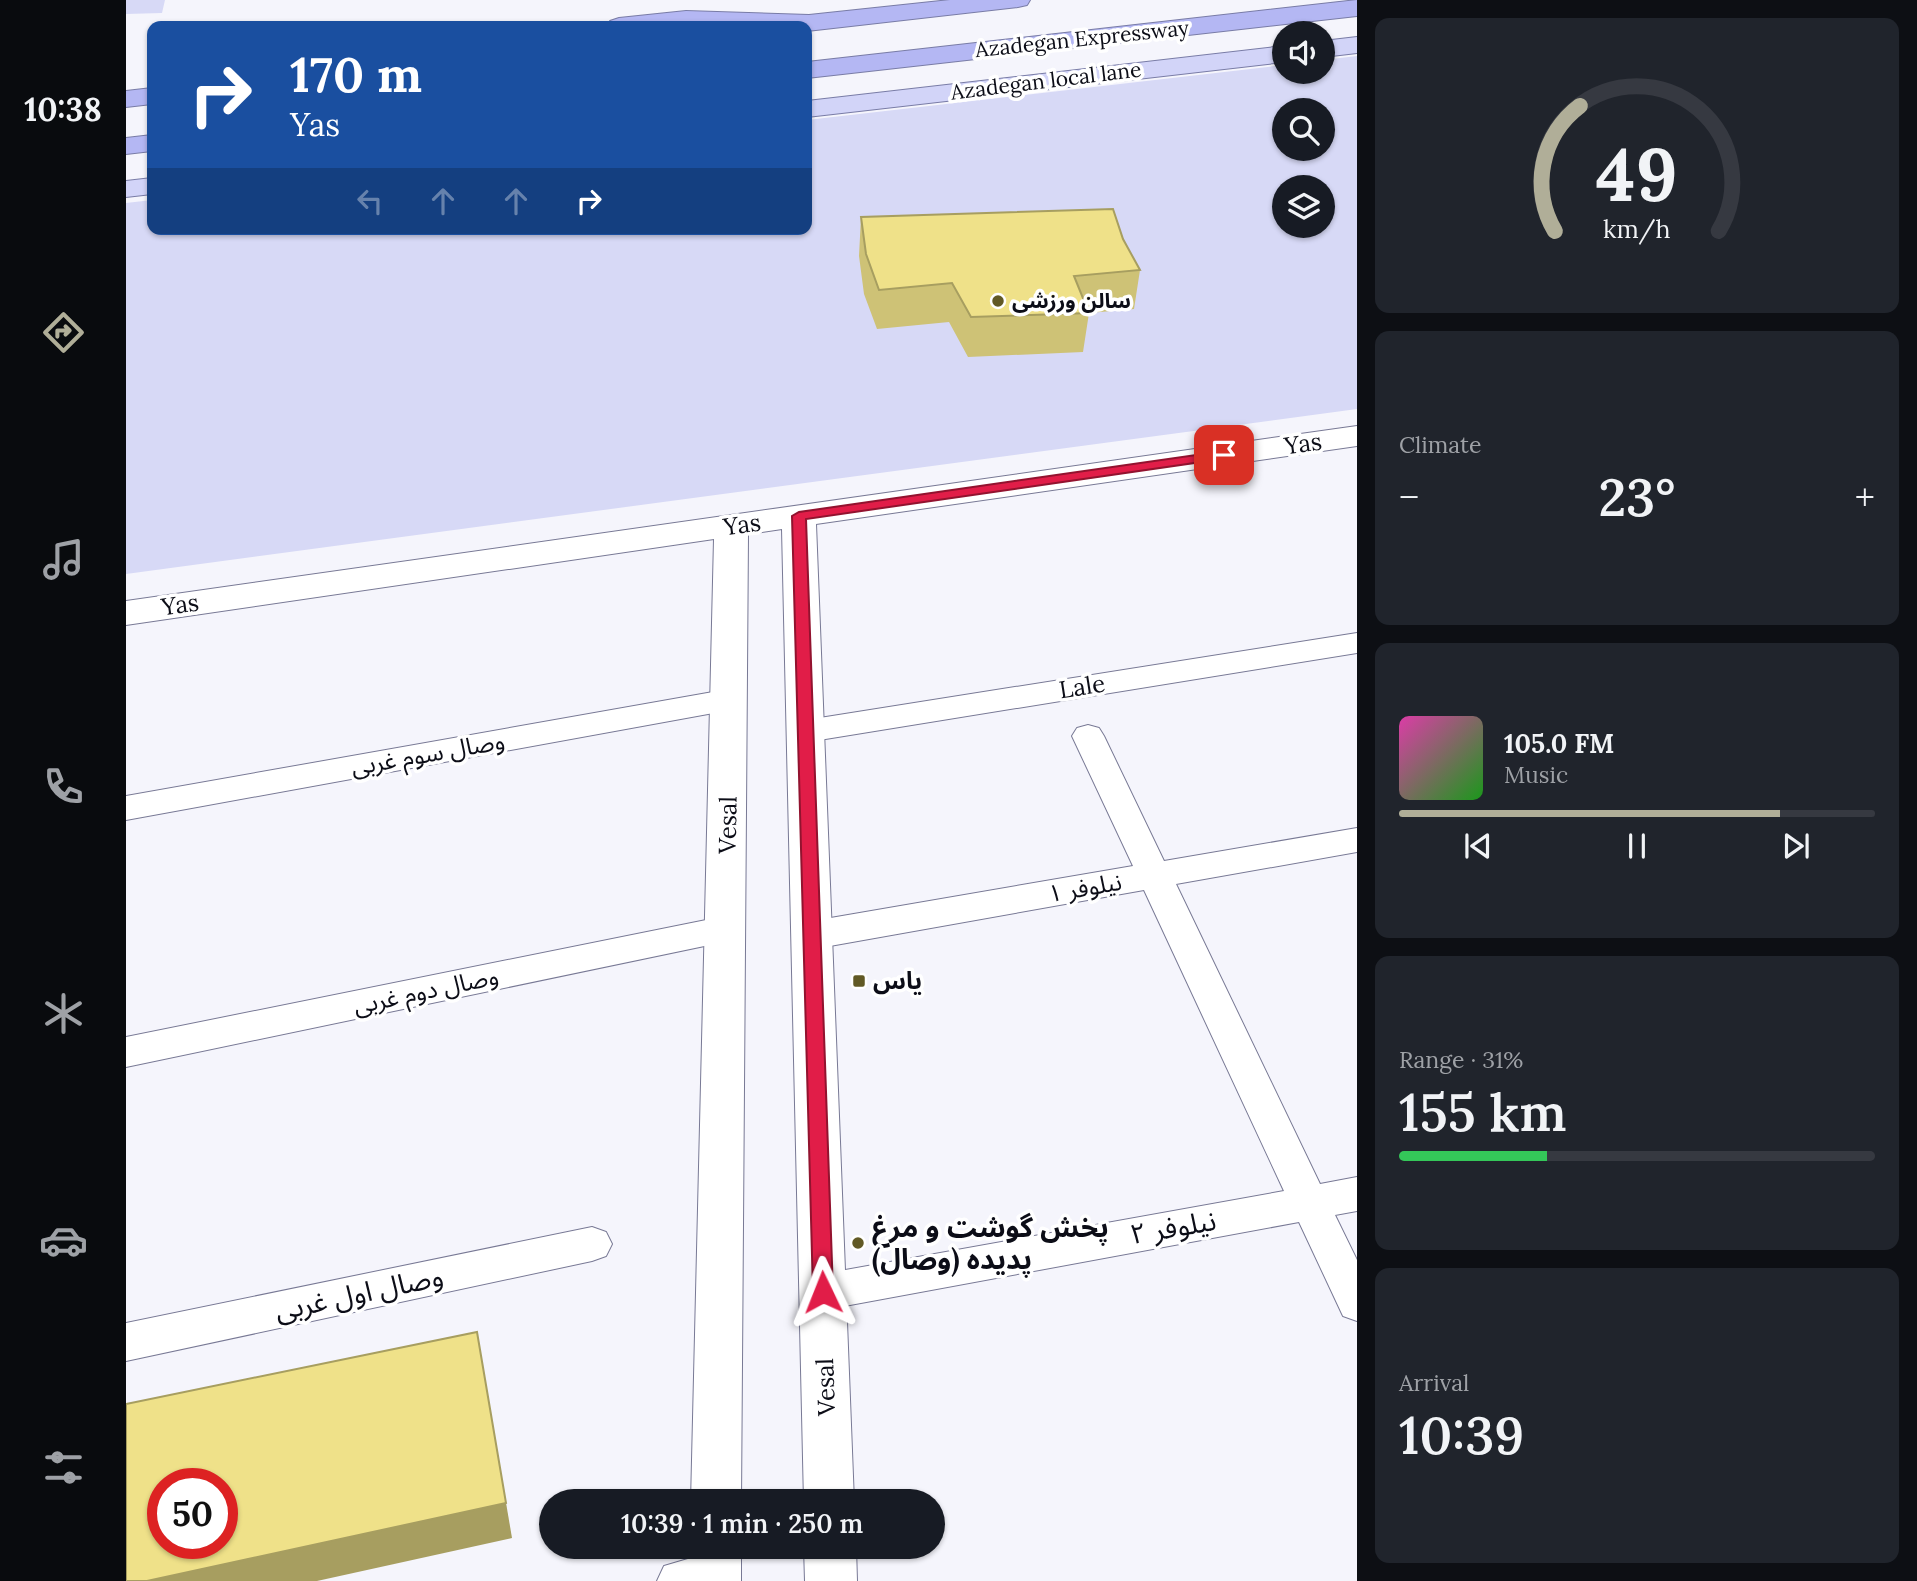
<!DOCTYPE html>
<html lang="en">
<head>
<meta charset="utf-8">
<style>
  :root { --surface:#171b24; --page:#20242c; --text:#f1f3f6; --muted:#9ea1a6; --line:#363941; --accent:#b0ae98 }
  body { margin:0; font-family:Lora,"Noto Sans Arabic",serif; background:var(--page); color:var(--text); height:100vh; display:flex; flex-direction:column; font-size:26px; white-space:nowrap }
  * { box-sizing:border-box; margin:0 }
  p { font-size:23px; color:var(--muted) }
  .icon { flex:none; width:38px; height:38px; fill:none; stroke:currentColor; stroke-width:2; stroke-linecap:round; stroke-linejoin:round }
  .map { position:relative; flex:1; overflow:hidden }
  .details { display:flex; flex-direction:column; gap:18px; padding:18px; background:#0d0f14; width:560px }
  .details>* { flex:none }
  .hud { position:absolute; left:21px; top:21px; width:665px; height:214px; border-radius:14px; box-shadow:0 2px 5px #0004; background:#1a4fa0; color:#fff; overflow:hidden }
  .controls { position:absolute; left:1146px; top:21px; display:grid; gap:14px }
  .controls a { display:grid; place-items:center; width:63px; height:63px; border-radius:50%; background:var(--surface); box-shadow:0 2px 5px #0004; font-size:35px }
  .speed { position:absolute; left:21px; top:1468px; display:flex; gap:14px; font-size:35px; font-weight:700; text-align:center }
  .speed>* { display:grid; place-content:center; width:91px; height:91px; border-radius:50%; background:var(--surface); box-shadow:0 2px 5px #0004; line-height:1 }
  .speed .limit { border:10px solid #d22; background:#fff; color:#111 }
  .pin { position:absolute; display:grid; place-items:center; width:60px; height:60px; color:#fff; margin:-30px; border-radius:14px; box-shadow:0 4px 10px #0006 }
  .me { position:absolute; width:77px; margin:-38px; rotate:358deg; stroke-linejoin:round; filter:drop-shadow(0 0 5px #0008) }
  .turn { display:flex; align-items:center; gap:24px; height:147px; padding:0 28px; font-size:32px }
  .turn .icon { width:91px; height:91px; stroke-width:2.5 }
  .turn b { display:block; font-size:49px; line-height:60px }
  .lanes { display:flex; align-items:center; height:66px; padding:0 28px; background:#0003; justify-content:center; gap:35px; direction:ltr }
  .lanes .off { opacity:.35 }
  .big { font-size:52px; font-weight:600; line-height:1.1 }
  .details .widget { flex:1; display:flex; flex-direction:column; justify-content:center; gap:10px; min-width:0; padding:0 24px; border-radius:14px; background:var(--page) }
  .details .dial { align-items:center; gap:0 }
  .dial svg { height:182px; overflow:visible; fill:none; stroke:var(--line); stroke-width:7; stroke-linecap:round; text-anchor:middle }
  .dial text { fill:var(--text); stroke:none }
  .song { display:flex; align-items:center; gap:21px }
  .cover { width:84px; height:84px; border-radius:10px; background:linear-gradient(135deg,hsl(320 70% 55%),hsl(120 70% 35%)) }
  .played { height:7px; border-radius:4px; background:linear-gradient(90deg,var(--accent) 80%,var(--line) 80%) }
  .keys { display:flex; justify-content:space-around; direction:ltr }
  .heat { display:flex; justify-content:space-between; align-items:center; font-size:38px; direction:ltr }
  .charge { height:10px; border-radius:5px; background:linear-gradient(90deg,#34c759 31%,var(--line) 0) }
  .trip { position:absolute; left:413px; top:1489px; width:406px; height:70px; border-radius:35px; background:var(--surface); box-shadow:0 2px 5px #0004; font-weight:600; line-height:70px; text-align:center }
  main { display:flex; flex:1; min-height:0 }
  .dock { display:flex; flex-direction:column; width:126px; justify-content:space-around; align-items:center; background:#090b0e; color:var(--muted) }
  .dock .icon { width:49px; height:49px }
  .dock .current { color:var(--accent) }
  .dock b { font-size:32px; color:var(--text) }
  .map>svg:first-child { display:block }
  .green { fill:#d7d9f6; fill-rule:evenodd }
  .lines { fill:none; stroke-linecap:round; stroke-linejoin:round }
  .street-casing { stroke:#787995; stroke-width:2 }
  .secondary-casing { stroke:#787995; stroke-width:2 }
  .primary-casing { stroke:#797ca6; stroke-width:2 }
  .highway-casing { stroke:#797ca6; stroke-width:2 }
  .street { fill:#fff; fill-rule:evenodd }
  .secondary { fill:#fff; fill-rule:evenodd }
  .primary { fill:#d2d4f8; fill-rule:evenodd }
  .highway { fill:#b4b7f3; fill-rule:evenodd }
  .wall { fill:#cec276 }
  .shaded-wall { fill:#a79e60 }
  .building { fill:#efe189; stroke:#a79e60; stroke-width:2; fill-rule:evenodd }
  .route { fill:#e11d48; stroke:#92132f; stroke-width:2 }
  .poi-dot { fill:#615925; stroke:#fff; stroke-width:2.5 }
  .labels { text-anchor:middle; stroke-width:7; stroke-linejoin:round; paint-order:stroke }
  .far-street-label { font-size:21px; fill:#0c0d17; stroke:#fff }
  .far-poi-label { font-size:21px; font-weight:bold; fill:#0c0d17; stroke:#fff; text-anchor:start }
  .street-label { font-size:24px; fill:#0c0d17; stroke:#fff }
  .poi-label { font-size:24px; font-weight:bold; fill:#0c0d17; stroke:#fff; text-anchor:start }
  .near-poi-label { font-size:28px; font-weight:bold; fill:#0c0d17; stroke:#fff; text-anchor:start }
  .near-street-label { font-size:28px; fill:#0c0d17; stroke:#fff }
</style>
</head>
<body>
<main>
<nav class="dock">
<b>10:38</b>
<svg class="icon current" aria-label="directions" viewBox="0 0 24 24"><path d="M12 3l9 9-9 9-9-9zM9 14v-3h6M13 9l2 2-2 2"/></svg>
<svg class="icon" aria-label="music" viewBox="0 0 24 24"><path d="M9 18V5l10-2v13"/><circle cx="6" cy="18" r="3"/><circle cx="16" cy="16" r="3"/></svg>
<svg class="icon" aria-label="phone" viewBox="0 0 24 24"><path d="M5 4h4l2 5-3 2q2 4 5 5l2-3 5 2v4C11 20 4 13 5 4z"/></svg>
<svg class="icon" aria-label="climate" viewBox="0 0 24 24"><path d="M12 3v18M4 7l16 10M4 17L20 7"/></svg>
<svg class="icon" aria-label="car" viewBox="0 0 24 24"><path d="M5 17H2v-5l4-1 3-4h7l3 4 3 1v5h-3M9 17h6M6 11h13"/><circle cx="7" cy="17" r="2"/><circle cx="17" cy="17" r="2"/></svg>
<svg class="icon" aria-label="filters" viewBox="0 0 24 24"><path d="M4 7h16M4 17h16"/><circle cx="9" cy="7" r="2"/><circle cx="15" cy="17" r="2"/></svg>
</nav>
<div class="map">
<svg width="1231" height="1581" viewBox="0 0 1231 1581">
  <rect width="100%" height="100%" fill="#f5f5fc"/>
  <path class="green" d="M0,0H39L36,13L0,14Z
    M1231,56V409L0,574V203L26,200V229H681V120L1158,65V72H1197V60ZM1158,110H1197V149H1158ZM1158,187H1197V226H1158Z"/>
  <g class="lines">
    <defs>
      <path id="street" d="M1231,633V653L681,742L670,739L665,731L670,723L681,720Z
        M604,689L615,692L620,700L615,708L0,820V796Z
        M962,725L973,728L978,736L1038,861L1231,828V852L1050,884L1194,1184L1231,1177V1211L1209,1215L1231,1260V1321L1217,1316L1173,1222L697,1310L683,1305L677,1292L683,1279L697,1274L1158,1191L1018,890L687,949L674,945L669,935L674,925L687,921L1007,866L946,736L951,728Z
        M600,916L612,919L618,929L612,939L0,1067V1037Z
        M466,1227L480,1232L486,1244L480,1256L466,1261L0,1361V1323Z
        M589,1551L605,1558L611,1573L608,1581H531L538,1566Z"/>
      <path id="secondary" d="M1231,426V446L690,524L728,1502H678L656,529L622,534L615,1502H565L588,539L0,625V601Z
        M563,1547H615V1581H563Z
        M678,1547H730L731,1581H679Z"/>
      <path id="primary" d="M1231,37V53L1197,57V41Z
        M1158,46V62L681,117V101Z
        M26,178V194L0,197V181Z"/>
      <path id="highway" d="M824,0H904L901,5L892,7L681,31V26H480L484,21L493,18L560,11L683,15Z
        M1231,0V16L681,78V62Z
        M26,88V104L0,107V91Z
        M26,135V151L0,154V138Z"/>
    </defs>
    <use href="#street" class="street-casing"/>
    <use href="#secondary" class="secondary-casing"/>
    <use href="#primary" class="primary-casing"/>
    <use href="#highway" class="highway-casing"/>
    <use href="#street" class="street"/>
    <use href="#secondary" class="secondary"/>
    <use href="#primary" class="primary"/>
    <use href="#highway" class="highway"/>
  </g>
  <path class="wall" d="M735,217L997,239L1014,270L1008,309L963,313L957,352L842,357L823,322L751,329L738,294L733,256Z"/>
  <path class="shaded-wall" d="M351,1332L386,1538L191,1581H21Z"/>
  <path class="building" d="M987,209L997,239L1014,270L948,276L963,313L845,317L826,283L753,290L740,254L735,217Z
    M351,1332L380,1503L21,1581H0V1404ZM37,1484H96V1544H37Z"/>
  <path class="route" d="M1098,451L1105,455L1103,458L680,519L707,1292L704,1298L697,1300L690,1298L687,1292L666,516L673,512Z"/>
  <g class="poi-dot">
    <circle cx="872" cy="301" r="7"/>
    <rect x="726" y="974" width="14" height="14" rx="3.5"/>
    <circle cx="732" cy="1243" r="7"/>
  </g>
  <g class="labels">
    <g class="far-street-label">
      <text transform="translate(956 39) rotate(-6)" y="7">Azadegan Expressway</text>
      <text transform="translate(920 81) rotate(-7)" y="7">Azadegan local lane</text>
    </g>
    <g class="far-poi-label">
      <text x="886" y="308">سالن ورزشی</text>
    </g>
    <g class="street-label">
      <text transform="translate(1177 444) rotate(-8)" y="8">Yas</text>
      <text transform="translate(616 525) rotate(-8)" y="8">Yas</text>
      <text transform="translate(54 605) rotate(-8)" y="8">Yas</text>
      <text transform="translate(956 687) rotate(-9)" y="8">Lale</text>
      <text transform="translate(302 754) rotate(-10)" y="8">وصال سوم غربی</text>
      <text transform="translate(602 825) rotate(-89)" y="8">Vesal</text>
      <text transform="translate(959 888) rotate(-10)" y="8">نیلوفر ۱</text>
      <text transform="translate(300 991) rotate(-12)" y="8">وصال دوم غربی</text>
      <text transform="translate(700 1387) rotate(-92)" y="8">Vesal</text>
    </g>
    <g class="poi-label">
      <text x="747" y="989">یاس</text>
    </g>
    <g class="near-poi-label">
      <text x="746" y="1237">پخش گوشت و مرغ<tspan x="746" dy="32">پدیده (وصال)</tspan></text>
    </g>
    <g class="near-street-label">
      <text transform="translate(1047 1227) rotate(-10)" y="10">نیلوفر ۲</text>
      <text transform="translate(233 1293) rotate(-12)" y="10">وصال اول غربی</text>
    </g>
  </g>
</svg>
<div class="controls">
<a><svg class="icon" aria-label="sound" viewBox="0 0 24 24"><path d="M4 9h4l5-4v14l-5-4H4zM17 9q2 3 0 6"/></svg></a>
<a><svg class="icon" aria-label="search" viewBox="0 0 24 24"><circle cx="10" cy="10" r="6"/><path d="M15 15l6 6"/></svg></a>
<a><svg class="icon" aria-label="layers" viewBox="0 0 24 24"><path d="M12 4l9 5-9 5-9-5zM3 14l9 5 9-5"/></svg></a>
</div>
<div class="speed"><div class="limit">50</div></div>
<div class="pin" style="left:1098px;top:455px;background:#d93025"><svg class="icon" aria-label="arrive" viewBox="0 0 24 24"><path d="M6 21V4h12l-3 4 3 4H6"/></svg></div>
<svg class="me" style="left:697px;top:1292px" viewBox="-20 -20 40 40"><path d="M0-17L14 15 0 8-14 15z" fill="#e11d48" stroke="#fff" stroke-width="4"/></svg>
<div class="trip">10:39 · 1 min · 250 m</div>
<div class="hud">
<div class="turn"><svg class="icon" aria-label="right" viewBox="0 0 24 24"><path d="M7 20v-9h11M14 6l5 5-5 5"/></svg><div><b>170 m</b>Yas</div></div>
<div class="lanes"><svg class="icon off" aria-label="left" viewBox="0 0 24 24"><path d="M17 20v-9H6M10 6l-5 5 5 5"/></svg><svg class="icon off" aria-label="ahead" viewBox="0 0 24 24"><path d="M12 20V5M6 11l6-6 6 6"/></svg><svg class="icon off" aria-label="ahead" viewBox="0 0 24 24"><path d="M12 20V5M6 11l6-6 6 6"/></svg><svg class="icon" aria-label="right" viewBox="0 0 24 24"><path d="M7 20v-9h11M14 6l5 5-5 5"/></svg></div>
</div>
</div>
<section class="details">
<div class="widget dial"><svg viewBox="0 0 100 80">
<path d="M14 69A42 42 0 1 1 86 69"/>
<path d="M14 69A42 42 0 0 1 25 14" stroke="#b0ae98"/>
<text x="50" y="56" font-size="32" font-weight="700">49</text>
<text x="50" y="72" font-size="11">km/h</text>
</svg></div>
<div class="widget"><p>Climate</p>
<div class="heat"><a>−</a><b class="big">23°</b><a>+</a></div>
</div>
<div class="widget">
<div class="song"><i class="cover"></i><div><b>105.0 FM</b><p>Music</p></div></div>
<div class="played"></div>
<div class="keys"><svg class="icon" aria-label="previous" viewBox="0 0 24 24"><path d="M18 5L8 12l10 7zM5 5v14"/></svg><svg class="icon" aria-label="pause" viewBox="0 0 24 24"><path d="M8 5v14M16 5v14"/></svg><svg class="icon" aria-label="next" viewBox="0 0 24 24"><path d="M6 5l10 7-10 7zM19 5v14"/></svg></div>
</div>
<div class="widget"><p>Range · 31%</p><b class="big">155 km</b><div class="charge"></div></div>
<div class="widget"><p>Arrival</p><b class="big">10:39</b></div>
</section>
</main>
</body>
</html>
